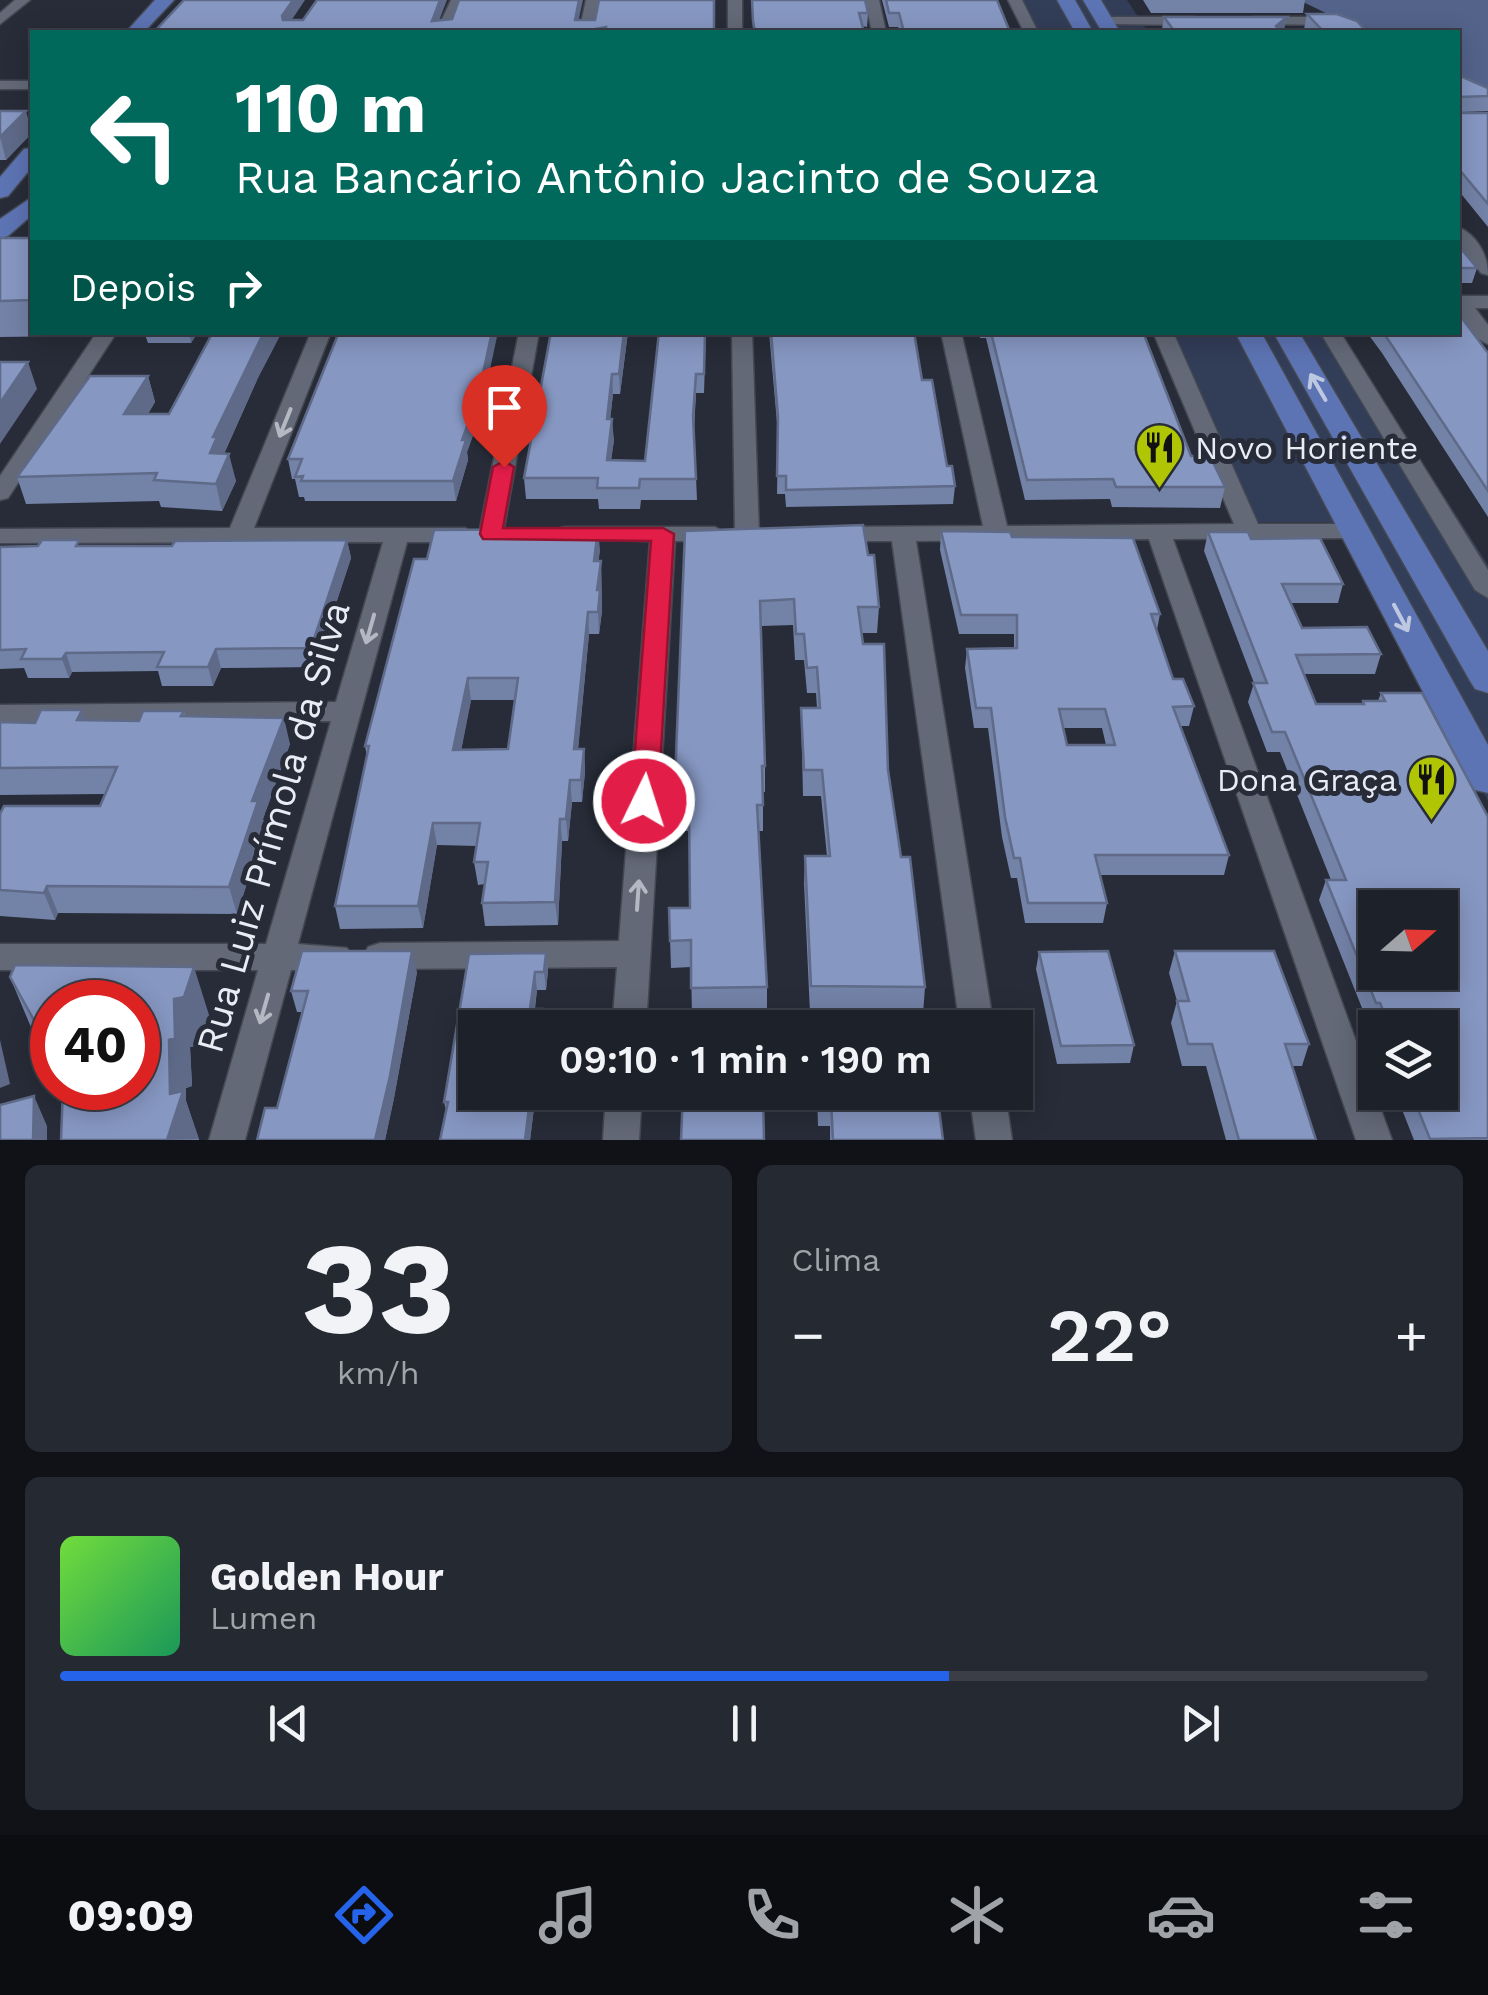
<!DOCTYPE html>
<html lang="pt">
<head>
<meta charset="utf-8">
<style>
  :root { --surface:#1d212a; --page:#252932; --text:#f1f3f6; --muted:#a0a3a8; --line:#3b3e47; --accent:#2563eb }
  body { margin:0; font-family:"Work Sans",sans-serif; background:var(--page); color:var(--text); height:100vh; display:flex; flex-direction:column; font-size:38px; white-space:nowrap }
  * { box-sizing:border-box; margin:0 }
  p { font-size:32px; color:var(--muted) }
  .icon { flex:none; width:55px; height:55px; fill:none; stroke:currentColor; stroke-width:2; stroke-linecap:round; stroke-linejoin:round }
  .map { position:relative; height:1140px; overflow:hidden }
  .drawer { display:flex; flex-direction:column; gap:25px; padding:25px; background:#101217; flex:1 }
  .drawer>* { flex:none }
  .banner { position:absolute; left:30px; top:30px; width:1430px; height:305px; border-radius:0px; box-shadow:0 5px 25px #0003,0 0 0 2px var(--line); background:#00695c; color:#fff; overflow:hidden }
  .needle { width:65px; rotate:70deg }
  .buttons { position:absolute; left:1358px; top:890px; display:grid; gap:20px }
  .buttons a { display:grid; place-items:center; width:100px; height:100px; border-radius:0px; background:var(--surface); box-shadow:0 5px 25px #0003,0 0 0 2px var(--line); font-size:50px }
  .speed { position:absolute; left:30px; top:980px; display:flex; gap:20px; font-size:50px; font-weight:700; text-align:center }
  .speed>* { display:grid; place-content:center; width:130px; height:130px; border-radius:50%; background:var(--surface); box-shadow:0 5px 25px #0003,0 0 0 2px var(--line); line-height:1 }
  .speed .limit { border:15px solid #d22; background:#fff; color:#111 }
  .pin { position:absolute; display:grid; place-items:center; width:85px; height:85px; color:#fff; margin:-102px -42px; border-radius:50% 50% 50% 0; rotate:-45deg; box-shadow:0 0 10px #0007 }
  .pin .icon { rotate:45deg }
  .me { position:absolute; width:110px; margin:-55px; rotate:4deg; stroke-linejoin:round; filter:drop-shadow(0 0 8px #0008) }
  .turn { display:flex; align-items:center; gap:35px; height:210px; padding:0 40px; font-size:45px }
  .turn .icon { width:130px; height:130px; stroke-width:2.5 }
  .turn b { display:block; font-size:70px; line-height:85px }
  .then { display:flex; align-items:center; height:95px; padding:0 40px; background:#0003; gap:20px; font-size:38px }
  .big { font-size:75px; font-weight:600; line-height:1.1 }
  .drawer .widget { flex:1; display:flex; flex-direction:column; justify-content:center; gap:15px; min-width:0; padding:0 35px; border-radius:15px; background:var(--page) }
  .drawer .dial { align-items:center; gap:0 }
  .dial b { font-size:130px; line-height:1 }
  .song { display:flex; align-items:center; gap:30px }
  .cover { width:120px; height:120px; border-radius:15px; background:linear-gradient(135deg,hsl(100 70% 55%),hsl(150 70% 35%)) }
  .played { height:10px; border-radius:5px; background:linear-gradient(90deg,var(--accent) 65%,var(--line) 65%) }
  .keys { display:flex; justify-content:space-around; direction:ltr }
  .heat { display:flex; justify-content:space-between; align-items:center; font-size:55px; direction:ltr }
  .drawer .tiles { flex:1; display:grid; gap:25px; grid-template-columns:1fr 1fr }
  .widget:last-child { grid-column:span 2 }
  .trip { position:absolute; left:458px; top:1010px; width:575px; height:100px; border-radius:0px; background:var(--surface); box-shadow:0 5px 25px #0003,0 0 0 2px var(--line); font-weight:600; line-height:100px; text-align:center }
  .menu { display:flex; height:160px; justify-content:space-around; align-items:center; background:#0c0d11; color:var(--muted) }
  .menu .icon { width:70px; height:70px }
  .menu .selected { color:var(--accent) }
  .menu b { font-size:45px; color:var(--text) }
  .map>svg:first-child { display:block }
  .green { fill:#323d58 }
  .forest { fill:#53638a }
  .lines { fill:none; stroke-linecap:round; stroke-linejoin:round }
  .minor-casing { stroke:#444852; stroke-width:3 }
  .major-casing { stroke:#444852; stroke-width:3 }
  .minor { fill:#636977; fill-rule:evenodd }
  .major { fill:#5d74b4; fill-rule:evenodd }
  .wall { fill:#7382a7; fill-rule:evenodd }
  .shaded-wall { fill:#5e6a88 }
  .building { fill:#8697c2; stroke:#5e6a88; stroke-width:2.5; fill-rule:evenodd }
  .oneway { stroke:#bec8e1 }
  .oneway2 { stroke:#b3b8c2 }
  .route { fill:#e11d48; stroke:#92132f; stroke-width:2.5 }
  .labels { text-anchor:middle; stroke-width:10; stroke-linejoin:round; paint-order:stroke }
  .poi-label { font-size:32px; fill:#e8ecf4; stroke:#272c38; text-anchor:start }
  .near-street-label { font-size:38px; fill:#e8ecf4; stroke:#272c38 }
</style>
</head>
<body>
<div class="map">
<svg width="1488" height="1140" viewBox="0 0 1488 1140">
  <rect width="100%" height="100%" fill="#272c38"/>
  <path class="green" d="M1008,0H1127L1148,32H1022Z
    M1154,333H1340L1488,565V801L1340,522H1237Z"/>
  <path class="forest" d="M1299,0H1488V96L1458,80V32H1365Z"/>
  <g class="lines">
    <defs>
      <path id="minor" d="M15,0H30L0,24V13Z
        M451,0H465L450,32H436Z
        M586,0H600L593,32H579Z
        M728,0H742V32H728Z
        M865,0H879L886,32H872Z
        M1008,0H1022L1038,32H1024Z
        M1104,17H1194L1201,21L1194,25L1099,24V18Z
        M1254,17H1337L1344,21L1337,25L1249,24V18Z
        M0,81H32V89H0Z
        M1458,227C1477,235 1488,255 1488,275L1481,273L1458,243Z
        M1458,296H1488V308H1475L1488,325V344C1470,337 1457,314 1458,296Z
        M97,332H117L8,498L0,500V476Z
        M311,332H331L254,528H465L477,535L465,542H407L298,944L347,948L351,957L347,966L335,970H291L245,1140H209L258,970H0V944H266L331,721L0,723V705L336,702L383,542L0,543V529L230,528Z
        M519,332H539L503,534L491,541L479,534Z
        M732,332H752L759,534L747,541L735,534Z
        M941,332H961L1007,526L1234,524L1153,332H1173L1258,524H1356L1368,531L1356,538L1173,539L1392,1140H1356L1149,539L916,541L994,1028H960L892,541H830L818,534L830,527L983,526Z
        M1320,332H1340L1488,570V598L1475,590Z
        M565,527H715L727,534L715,541H675L646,1028H612L617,967L380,969L368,965L364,956L368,947L380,943L619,941L650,541L556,539L553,534L556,529Z
        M606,1092H642L639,1140H603Z
        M969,1092H1005L1012,1140H976Z"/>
      <path id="major" d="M155,0H174L144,32H126Z
        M1057,0H1075L1093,32H1075Z
        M1083,0H1101L1120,32H1102Z
        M32,148V167L8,196L0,198V177L24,149Z
        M32,197V215L8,236L0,238V219Z
        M1235,332H1261L1488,745V793L1475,790L1469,780Z
        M1273,332H1299L1488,651V693L1475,689L1470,681Z"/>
    </defs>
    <use href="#minor" class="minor-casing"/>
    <use href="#major" class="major-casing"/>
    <use href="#minor" class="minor"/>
    <use href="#major" class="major"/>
  </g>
  <path class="wall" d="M752,0L868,13L867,27L862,26L864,32H753Z
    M882,0H997L1010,32H900L898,27H889Z
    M1143,0H1305L1303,13H1151Z
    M1307,14L1367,32H1308L1304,29Z
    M1164,17H1287L1284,29L1280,32H1165L1162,29Z
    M1458,75L1488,88V111L1462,112L1488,113V227L1458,190Z
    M0,111L32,133L6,160H0Z
    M0,238H32V332H76L74,336L0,337Z
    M1458,245L1477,268L1472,283H1458Z
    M144,332H198L191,343H148Z
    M628,332L620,394H613L610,419L614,440L611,460L645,461L659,332H706L704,393H696L694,431L697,500H641L640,509H599L598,499H526L524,478Z
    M769,332H914L918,363L947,466L955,486L953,504L786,507L785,494H777L778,434Z
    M978,332H1143L1191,456L1225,487L1220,508L1112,507L1110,499L1025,500L986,338H980Z
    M1355,332H1458L1488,353V517L1382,353L1368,334H1356Z
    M148,376L155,402L148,414H169L257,380L224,454L236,481L222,511L161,507L159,501L26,504L17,477Z
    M480,416L467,452L468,460L456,501H305L304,497H299L295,479H292L288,459Z
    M685,531L868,555L879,607L877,633H861L888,770L901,857L925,987L923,1014L810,1013L804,883L805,856H827L821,796H803L801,708H817L816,693H807L804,660H795L793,625L761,626L765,766V792H763V831H759L767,987V1014L692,1015L691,967L671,968L669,908H690L689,831H675L674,805Z
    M941,531L1012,537L1160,614L1157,630L1173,679L1194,706L1189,726H1180L1229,855L1224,875H1100L1107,903L1103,923H1025L1017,878H1011L1002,837L988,728H974L965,668L967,649L1014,648V634H959L940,550ZM1063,728H1102L1106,745H1067Z
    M1208,532L1251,539L1343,584L1338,603H1290L1302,628L1381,654L1375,674H1304L1316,704H1362L1363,701H1378L1381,693L1488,817V1140H1414L1395,1092H1440V1028H1375V1030L1372,1023H1368L1319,900L1326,880H1331L1280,752H1267L1248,702L1254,683L1204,551Z
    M347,540L351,558L315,667L221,668L213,686H162L158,671L72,672L69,678H28L24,668L0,669V547L172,546Z
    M600,550L598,561H601L602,611L599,634H589L578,749H584L585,772L582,802H572L568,841H562L558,925L485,926L482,903L485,884L478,885L474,862L477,846L437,845L423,928L340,929L335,906L367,757L365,746ZM471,700H515L508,749L461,750Z
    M184,711L185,716L290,744L263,819L265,828L237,914L58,913L55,920L0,916V814L100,806L105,794L0,795V722L35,723L139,721Z
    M1175,951L1309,1044L1302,1066H1292L1316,1140H1226L1206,1066H1182L1171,1023L1177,1001L1169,973Z
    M1039,952L1134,1045L1130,1063L1057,1064L1036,969Z
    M546,953L548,971L546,990H537L535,1009H542L544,1028H475V1092H536L530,1140H440L446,1110L444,1102L469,954Z
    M417,972L394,1098L385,1140H257L277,1108L302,1012H297L291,991Z
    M10,977L209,1015L200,1045L190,1047L192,1086L186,1088V1101L199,1140H61L138,1088L52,1002V1065L30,1025Z
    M817,1092H941L940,1116L943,1140H830V1126H818Z"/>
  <path class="shaded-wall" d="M293,0H305L285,30L282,16Z
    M440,0H447L435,31L432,21Z
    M579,0H583L576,32L575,20Z
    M1287,17L1284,29L1280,32L1276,26Z
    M606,27V32H579Z
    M26,111L32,133L6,160L0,137Z
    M189,332H198L191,343Z
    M264,332H282L257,380L222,458L210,453L213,437Z
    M492,332H498L480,416L467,452L468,460L456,501L453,481L462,440Z
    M624,332H628L620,394L619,374Z
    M28,362L37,389L0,444V403Z
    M612,374L613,394L608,440L607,419Z
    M696,374V393L693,436V416Z
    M148,376L155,402L131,441L124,414Z
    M612,419L614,440L608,481L607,460Z
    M229,454L236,481L222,511L216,484Z
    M598,529L600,550L596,582L594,561Z
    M347,540L351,558L315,667L311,648Z
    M601,561L602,611L599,634L597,590Z
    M588,612L589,634L576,772L574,749Z
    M216,649L221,668L213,686L208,667Z
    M66,653L72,672L69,678L62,659Z
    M468,678L471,700L457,772L453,750Z
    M82,710L91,736L77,720Z
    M284,718L290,744L263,819L265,828L237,914L229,887L252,801Z
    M584,749L585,772L582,802L581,780Z
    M570,780L572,802L568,841L566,819Z
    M560,819L562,841L558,925L555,902Z
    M433,823L437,845L423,928L418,906Z
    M47,886L58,913L55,920L44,893Z
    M412,951L417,972L394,1098L385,1140H375Z
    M546,953L548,971L546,990L544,972Z
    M194,967L209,1015L200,1045L190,1047L192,1086L186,1088V1101L199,1139L167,1140L170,1094L169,1040L174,999Z
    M535,972L537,990L532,1027L530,1009Z
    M0,1040L10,1084L0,1088Z
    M531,1092H536L530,1140H525Z
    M34,1096L47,1126V1140H33Z"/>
  <path class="building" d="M184,0H293L282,16L283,20H303L317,0H440L432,21L452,19L459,0H579L575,20H595L599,0H714V32H605L606,27L579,32L412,31L411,32H154Z
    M752,0H865L868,13H859L864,32H755L753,21Z
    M886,0H997L1010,32H904L899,13H889Z
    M1307,14H1337L1357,21L1367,32H1324Z
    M1164,17H1287L1276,26L1280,32H1175Z
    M1458,75L1488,88V96L1460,97L1459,109L1462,113H1488V204L1458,168Z
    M0,111H26L0,137Z
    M0,238H32V300L0,301Z
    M1458,245L1477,268H1458Z
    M1458,313L1488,353V491L1383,332H1458Z
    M213,332H264L213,437H217L210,453L229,454L216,484L154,480L157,473L17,477L90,376H148L124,414H169Z
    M339,332H492L478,396L462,440H466L453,481H301L303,476L295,477L302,459H288Z
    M551,332H624L619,374H612L607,419H612L607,460L645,461L659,332H705L704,374H696L693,416L696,479H640L639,488H597L598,478H524Z
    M771,332H914L922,380H932L947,466H952L955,486L786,490V476H777L778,417Z
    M991,332H1143L1191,456H1210L1225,487H1116L1113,479L1027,480Z
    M0,362H28L0,403Z
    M863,525L868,555H874L879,607H858L863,644H884L888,770L901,857H910L925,987L811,986L805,856H830L822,770H804L801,708H820L817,667L807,668L804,634H796L794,599L760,601L765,766H762L763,805H757L767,987L691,988V940L670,941L669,908H690L689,805H674L685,531Z
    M598,529L594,561H601L597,590H600L598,612H588L574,749H584L581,780H570L566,819H560L555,902L482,903L488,862H474L480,823H433L418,906H335L369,746H365L414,559H427L434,530ZM468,678H518L508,749L453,750Z
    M941,531L1010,532L1012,537L1133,538L1160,614H1151L1173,679H1183L1194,706L1173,707L1229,855H1095L1107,903H1028L1020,858H1014L1005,817L991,708H976L967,649L1017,648V615H961ZM1059,709H1105L1115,745H1067Z
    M1208,532H1248L1251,539L1320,538L1343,584H1282L1302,628L1367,627L1381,654L1296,655L1316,704H1364L1363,701H1385L1381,693H1422L1488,817V1138L1430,1139L1411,1092H1440V1028H1391L1380,1003H1376L1326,880H1346L1285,732H1272L1253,683H1267ZM1375,908H1440V972H1375Z
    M42,540H79L76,546H172L175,541L347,540L311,648L216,649L208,667H157L164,652L66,653L62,659H21L26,649L0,650V547L38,546Z
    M41,710H82L77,720L139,721L143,711H184L181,716L284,718L252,801H258L229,887L47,886L44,893L0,890V814L4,806H100L117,767L0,768V722L35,723Z
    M302,951H412L390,1076L375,1140H257L265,1108H277L308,991H291Z
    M1108,951L1134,1045L1061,1046L1039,952Z
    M1175,951H1274L1309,1044H1285L1316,1140H1239L1212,1044H1188L1177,1001H1189Z
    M546,953L544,972H535L530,1009H542L539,1028H475V1092H531L525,1140H440L448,1102H444L469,954Z
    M15,965L194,967L184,997L174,999L175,1038L169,1040L170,1094L183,1091L167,1140H61L63,1088H138V1002H52V1022H35L10,977Z
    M683,1092H763L764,1140H681Z
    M819,1092H941L942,1101H938L943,1140H833L831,1100H819Z
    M34,1096L33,1140H0V1105Z"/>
  <defs><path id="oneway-shaft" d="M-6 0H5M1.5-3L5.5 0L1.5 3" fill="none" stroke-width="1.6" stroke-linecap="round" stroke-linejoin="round" transform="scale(2.5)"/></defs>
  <g class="oneway">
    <use href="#oneway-shaft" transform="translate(1318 387) rotate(-120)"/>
    <use href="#oneway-shaft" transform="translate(1401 618) rotate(62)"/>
  </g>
  <g class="oneway2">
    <use href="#oneway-shaft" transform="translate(285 423) rotate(112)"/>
    <use href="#oneway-shaft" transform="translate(370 629) rotate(106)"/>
    <use href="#oneway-shaft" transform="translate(638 895) rotate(-86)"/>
    <use href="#oneway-shaft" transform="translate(264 1009) rotate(106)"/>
  </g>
  <path class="route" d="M504,461L514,467L503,528H663L674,534L658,801L654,808H635L631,801L651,541L483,539L480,534L493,467Z"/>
  <defs>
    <symbol id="restaurant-pin" viewBox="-11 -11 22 30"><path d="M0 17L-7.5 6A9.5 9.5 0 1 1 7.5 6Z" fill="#b0c503" stroke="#272c38"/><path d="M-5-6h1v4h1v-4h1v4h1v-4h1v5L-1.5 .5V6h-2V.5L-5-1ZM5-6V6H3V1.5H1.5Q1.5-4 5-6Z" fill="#111"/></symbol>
  </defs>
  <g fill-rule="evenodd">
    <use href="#restaurant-pin" x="1132" y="420" width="55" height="75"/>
    <use href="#restaurant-pin" x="1404" y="752" width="55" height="75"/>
  </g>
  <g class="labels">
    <g class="poi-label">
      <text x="1195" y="459">Novo Horiente</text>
      <text x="1397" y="791" text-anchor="end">Dona Graça</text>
    </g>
    <g class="near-street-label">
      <text transform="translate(273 827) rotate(-74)" y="13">Rua Luiz Prímola da Silva</text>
    </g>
  </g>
</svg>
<div class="buttons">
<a><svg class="needle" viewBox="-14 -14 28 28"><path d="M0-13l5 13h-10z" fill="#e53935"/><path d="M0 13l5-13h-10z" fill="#a0a3a8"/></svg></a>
<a><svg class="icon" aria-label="layers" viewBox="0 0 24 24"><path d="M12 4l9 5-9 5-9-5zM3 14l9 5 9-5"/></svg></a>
</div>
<div class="speed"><div class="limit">40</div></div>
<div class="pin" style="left:504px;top:467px;background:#d93025"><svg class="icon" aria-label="arrive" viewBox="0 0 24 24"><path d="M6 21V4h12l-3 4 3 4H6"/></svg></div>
<svg class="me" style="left:644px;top:801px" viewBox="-20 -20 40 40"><circle r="17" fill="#e11d48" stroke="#fff" stroke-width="3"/><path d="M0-11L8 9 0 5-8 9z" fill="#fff"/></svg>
<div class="trip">09:10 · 1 min · 190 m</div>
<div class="banner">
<div class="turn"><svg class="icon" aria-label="left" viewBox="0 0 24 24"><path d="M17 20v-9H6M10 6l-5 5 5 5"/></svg><div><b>110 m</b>Rua Bancário Antônio Jacinto de Souza</div></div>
<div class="then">Depois<svg class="icon" aria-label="right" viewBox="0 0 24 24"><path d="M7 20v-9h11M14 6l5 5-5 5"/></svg></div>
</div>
</div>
<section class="drawer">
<div class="tiles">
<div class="widget dial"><b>33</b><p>km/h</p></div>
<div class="widget"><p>Clima</p>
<div class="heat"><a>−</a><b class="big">22°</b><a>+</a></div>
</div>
<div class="widget">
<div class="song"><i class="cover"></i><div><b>Golden Hour</b><p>Lumen</p></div></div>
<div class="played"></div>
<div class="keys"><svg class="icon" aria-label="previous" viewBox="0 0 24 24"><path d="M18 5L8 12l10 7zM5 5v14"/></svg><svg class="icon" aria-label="pause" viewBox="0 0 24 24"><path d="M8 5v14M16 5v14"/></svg><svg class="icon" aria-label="next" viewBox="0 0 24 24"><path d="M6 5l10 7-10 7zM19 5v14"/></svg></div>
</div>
</div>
</section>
<nav class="menu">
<b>09:09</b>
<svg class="icon selected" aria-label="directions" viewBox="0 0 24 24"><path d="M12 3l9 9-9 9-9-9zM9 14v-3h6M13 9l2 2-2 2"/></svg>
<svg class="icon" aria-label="music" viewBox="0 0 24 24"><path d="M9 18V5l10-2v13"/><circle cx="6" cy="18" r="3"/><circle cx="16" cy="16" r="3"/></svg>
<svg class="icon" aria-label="phone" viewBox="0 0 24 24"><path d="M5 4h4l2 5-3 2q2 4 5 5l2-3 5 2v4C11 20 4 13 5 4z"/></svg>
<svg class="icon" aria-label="climate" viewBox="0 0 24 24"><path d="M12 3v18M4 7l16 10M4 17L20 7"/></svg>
<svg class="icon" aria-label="car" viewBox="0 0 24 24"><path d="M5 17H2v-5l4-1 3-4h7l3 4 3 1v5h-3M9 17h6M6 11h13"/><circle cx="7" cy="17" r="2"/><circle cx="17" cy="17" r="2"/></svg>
<svg class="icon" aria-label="filters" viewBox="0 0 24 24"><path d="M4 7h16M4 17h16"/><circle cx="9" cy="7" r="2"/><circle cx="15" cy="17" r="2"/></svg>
</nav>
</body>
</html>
